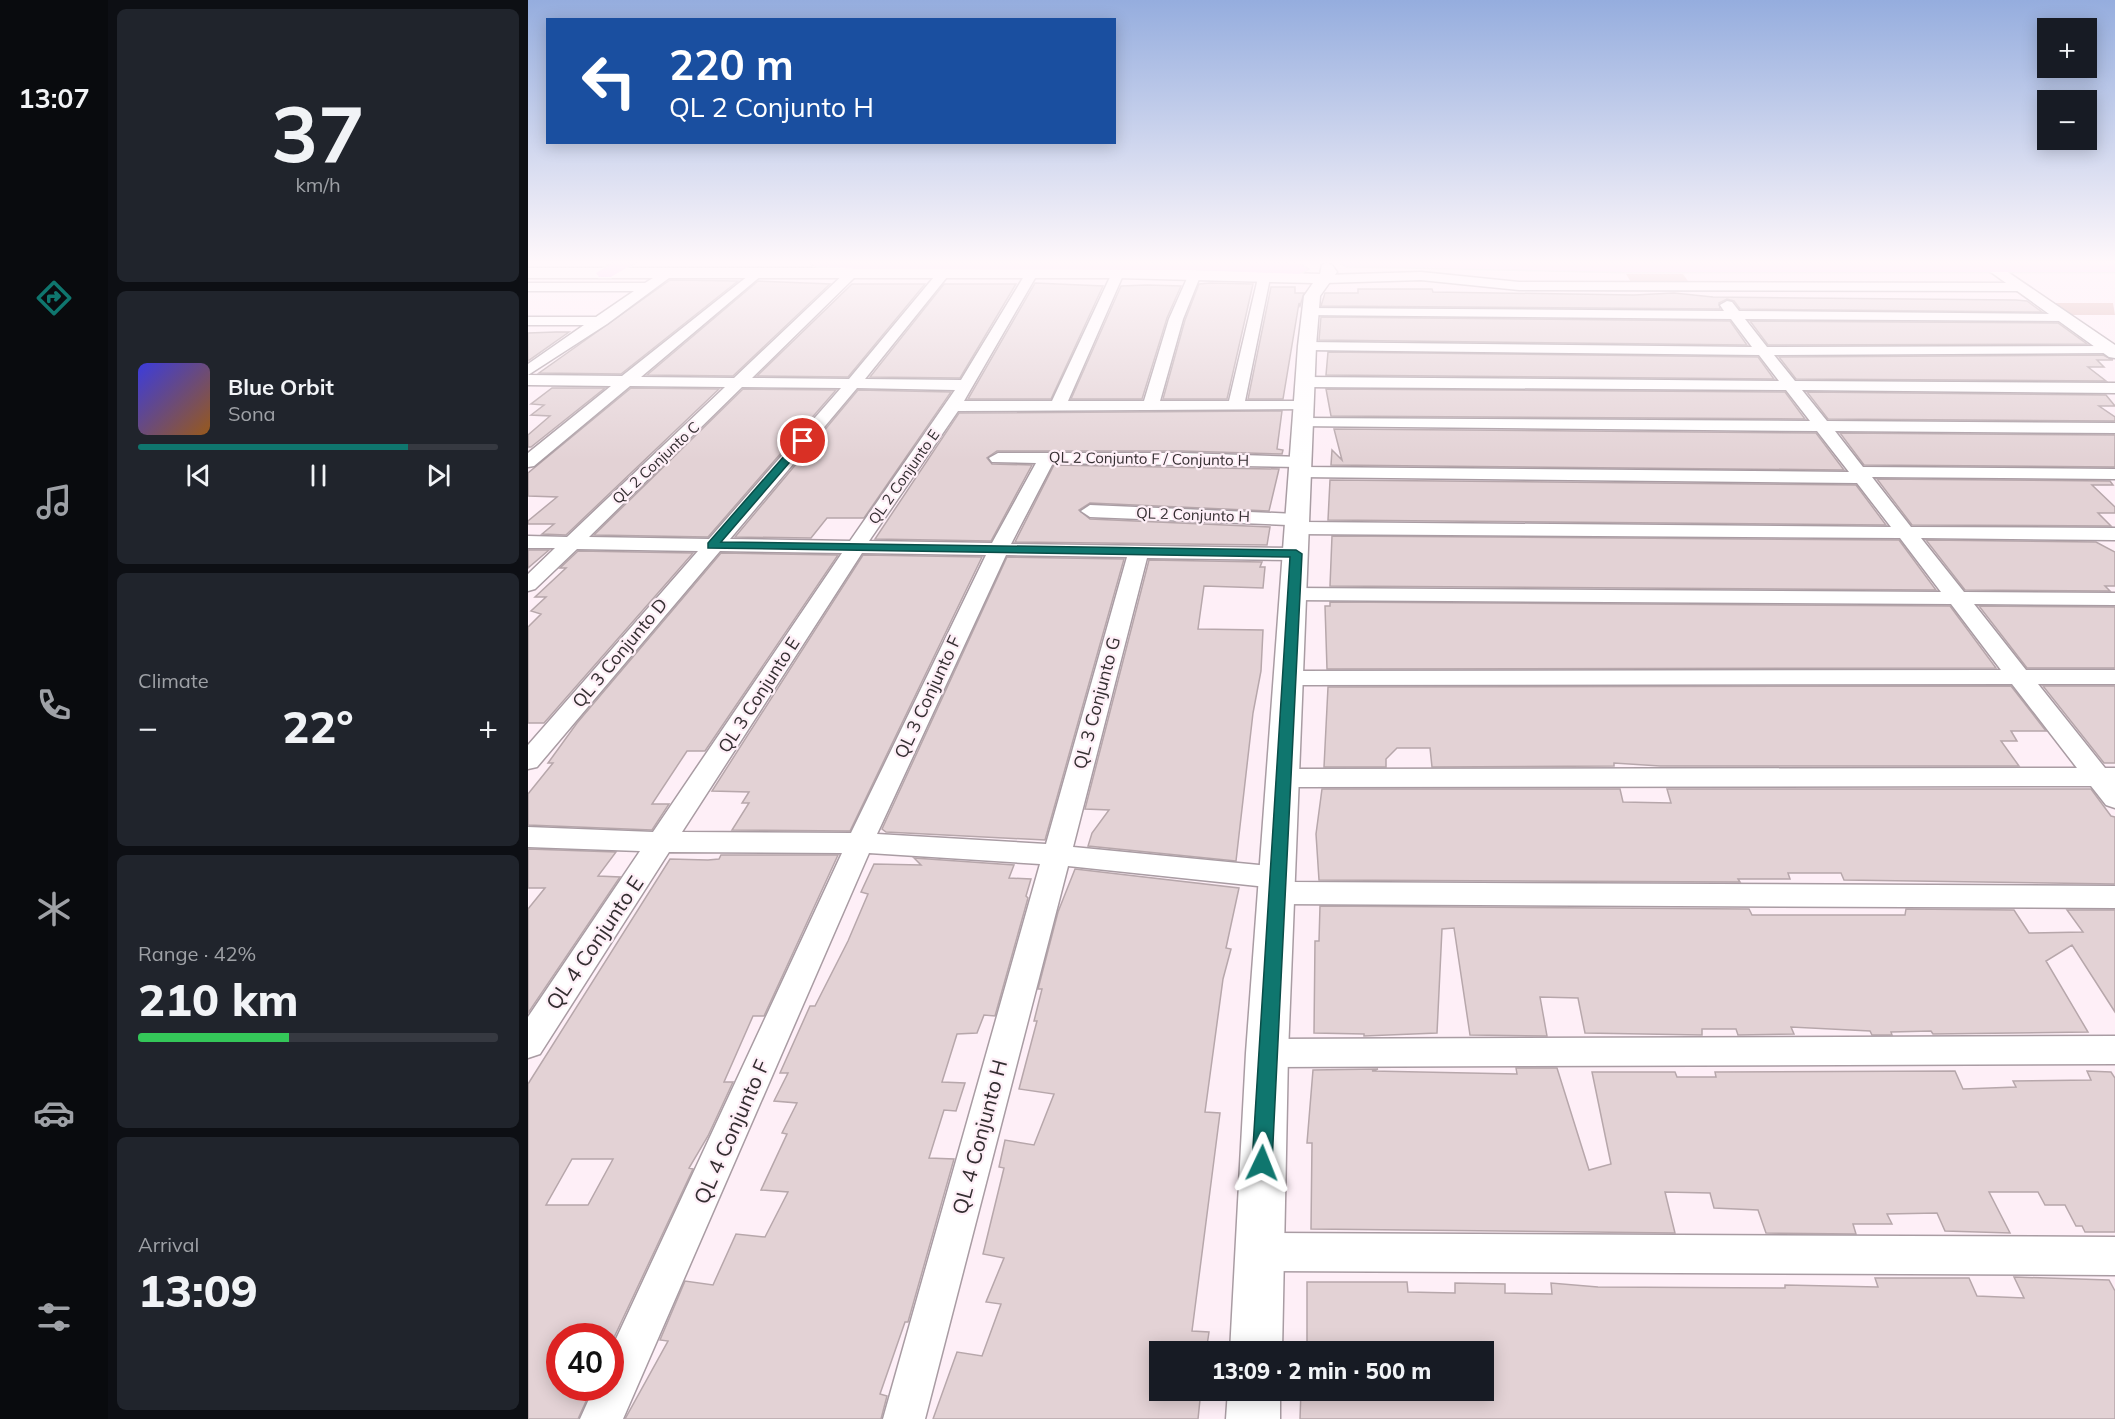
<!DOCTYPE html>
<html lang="en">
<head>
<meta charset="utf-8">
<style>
  :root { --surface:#171b24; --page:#20242c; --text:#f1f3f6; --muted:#9ea1a6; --line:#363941; --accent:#0f766e }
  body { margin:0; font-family:Mulish,sans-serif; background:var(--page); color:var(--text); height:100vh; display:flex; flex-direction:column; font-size:22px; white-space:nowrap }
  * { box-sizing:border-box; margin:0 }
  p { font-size:20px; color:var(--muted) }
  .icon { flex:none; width:33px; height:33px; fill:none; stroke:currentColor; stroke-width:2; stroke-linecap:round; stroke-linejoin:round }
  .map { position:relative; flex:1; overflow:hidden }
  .details { display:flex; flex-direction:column; gap:9px; padding:9px; background:#0d0f14; width:420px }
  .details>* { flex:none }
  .guide { position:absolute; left:18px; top:18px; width:570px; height:126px; border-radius:0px; box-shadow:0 3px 15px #0003; background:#1a4fa0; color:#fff; overflow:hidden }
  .fabs { position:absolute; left:1509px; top:18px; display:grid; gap:12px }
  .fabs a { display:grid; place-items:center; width:60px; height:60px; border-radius:0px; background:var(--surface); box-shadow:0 3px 15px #0003; font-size:30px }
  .speed { position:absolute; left:18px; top:1323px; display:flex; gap:12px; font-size:30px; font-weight:700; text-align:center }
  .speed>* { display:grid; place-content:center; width:78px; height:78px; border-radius:50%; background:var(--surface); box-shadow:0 3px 15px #0003; line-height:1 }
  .speed .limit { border:9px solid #d22; background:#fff; color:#111 }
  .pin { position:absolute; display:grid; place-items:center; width:51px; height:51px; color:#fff; margin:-26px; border:3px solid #fff; border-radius:50%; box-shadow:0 2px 6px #0007 }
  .me { position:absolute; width:66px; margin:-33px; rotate:2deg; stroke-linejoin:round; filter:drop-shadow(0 0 4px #0008) }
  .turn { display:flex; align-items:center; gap:21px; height:126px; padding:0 24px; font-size:27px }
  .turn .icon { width:78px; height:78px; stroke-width:2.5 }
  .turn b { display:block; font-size:42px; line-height:51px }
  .big { font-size:45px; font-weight:800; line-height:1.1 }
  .details .tile { flex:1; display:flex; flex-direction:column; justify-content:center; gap:9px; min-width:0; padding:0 21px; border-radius:9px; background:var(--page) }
  .details .dial { align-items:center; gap:0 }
  .dial b { font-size:78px; line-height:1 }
  .song { display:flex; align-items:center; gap:18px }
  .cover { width:72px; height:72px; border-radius:9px; background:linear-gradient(135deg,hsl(240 70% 55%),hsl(30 70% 35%)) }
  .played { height:6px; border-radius:3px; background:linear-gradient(90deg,var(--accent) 75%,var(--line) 75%) }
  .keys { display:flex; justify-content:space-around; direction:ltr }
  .heat { display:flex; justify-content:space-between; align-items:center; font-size:33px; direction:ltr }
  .charge { height:9px; border-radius:4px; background:linear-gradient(90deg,#34c759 42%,var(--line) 0) }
  .trip { position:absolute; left:621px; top:1341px; width:345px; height:60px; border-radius:0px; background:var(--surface); box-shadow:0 3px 15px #0003; font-weight:800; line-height:60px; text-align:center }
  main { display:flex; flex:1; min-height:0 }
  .tabs { display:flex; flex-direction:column; width:108px; justify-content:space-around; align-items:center; background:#090b0e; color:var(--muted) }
  .tabs .icon { width:42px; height:42px }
  .tabs .on { color:var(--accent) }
  .tabs b { font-size:27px; color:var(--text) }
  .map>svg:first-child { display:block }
  .green { fill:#deb7b4 }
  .building { fill:#e3d2d5; stroke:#b7a7ab; stroke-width:1.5; fill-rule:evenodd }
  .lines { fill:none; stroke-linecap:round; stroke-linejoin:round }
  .minor-casing { stroke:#a99ca3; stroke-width:3 }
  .tertiary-casing { stroke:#a99ca3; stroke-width:3 }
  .primary-casing { stroke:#d6d5d6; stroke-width:3 }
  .minor { fill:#fff; fill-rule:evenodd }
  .tertiary { fill:#fff; fill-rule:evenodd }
  .primary { fill:#f8bffb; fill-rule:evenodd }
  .route { fill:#0f766e; stroke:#0a4d48; stroke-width:1.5 }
  .labels { text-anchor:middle; stroke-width:4.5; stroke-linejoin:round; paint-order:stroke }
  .far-street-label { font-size:15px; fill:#342e31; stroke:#feeff7 }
  .street-label { font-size:18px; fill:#342e31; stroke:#feeff7 }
  .near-street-label { font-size:21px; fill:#342e31; stroke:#feeff7 }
</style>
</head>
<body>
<main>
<nav class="tabs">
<b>13:07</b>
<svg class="icon on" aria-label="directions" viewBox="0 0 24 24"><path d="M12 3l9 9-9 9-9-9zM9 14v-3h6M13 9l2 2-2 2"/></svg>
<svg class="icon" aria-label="music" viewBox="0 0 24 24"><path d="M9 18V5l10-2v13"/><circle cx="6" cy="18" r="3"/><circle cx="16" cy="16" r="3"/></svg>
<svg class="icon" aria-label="phone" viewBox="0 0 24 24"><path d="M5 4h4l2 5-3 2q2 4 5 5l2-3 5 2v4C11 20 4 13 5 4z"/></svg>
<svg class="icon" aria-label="climate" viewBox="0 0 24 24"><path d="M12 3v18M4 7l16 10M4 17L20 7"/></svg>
<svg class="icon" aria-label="car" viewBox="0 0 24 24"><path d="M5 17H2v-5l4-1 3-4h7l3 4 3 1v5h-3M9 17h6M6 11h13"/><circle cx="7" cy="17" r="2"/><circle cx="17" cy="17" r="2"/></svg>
<svg class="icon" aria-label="filters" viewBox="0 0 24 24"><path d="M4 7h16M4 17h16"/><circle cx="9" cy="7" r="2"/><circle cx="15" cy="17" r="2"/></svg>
</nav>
<section class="details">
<div class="tile dial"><b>37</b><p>km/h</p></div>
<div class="tile">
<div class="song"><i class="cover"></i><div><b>Blue Orbit</b><p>Sona</p></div></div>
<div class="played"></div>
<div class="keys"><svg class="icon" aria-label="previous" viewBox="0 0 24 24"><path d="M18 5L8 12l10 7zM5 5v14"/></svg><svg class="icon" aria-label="pause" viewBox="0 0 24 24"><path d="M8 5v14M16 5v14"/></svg><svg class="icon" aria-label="next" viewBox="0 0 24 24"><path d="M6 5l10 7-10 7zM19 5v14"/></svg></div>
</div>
<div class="tile"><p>Climate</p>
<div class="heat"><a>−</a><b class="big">22°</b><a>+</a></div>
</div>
<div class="tile"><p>Range · 42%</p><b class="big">210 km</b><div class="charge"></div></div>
<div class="tile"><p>Arrival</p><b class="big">13:09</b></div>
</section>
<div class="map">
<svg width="1587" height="1419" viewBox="0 0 1587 1419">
  <rect width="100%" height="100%" fill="#feeff7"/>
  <path class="green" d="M1098,274H1155L1162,284H1104Z
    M1527,303H1585L1587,315H1544Z"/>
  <path class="building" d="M142,280L210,281L93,374L11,373Z
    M230,281L302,284L205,376L119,375Z
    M507,283L575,286L523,399H440Z
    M682,283L725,284L699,399H635L657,320L671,284Z
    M324,284H397L320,377L229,376Z
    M416,284H488L432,378L342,377Z
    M619,285L653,286L639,318L614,399H543L593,286Z
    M743,287H767V293H776L772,306L771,303L755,399H720Z
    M830,289H904L905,292L1106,295L1146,293L1185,297L1488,300L1499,301L1514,312L1212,309L1206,301L1199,299L1191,303L1192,309L793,306L797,293H830Z
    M793,317L1202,321L1219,345L791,340Z
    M1222,321L1530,323L1559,344L1240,345Z
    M28,332H41L0,361V333Z
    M800,352L1230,357L1246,379L798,375Z
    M1575,355L1585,360H1569L1576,367H1560L1578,381L1268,379L1251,357Z
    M24,388H77L3,447H0V435L22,416L3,415L16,405L3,404Z
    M103,388L191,389L38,535L14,534L26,524H0V521L29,497L0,496V473Z
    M215,389L308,390L180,537L66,535Z
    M798,389L1257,392L1277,419L803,416Z
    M330,390L423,392L336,518H299L283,538L207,537Z
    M1279,392L1578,395L1587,406H1571L1587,417V421L1300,419Z
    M754,411L749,449L755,450L754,454L655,451H469L459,458L464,464L504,465L463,541L347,539L431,413Z
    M806,429L1288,433L1316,470L803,465L804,450L814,460Z
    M1312,433L1587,435V467L1336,465Z
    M526,465L751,469L741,511L562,503L551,510L562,519L742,527L739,545L487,542Z
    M1349,479L1582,481L1585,485H1564L1587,507V513H1570L1583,526L1384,525Z
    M802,480L1328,485L1358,525L800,520Z
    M804,536L1371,540L1408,590L802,586Z
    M1398,540L1568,542L1587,552V586H1577L1582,591L1437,590Z
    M0,550H21L0,568Z
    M50,551L165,553L16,723H0V627L13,614L3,611L18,597H7L38,568H32Z
    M193,553L310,555L177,751H159L124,804H141L124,830L0,825V794L25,763H20L49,723Z
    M335,555L454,557L322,831L204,830L221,803H214L221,792L184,791Z
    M479,557L596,559L517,840L358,832L354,829Z
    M621,560L734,562L732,567H737L735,588L676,586L670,629L735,630L733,671L725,713L708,861L560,846L564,833L581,810L557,809Z
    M802,602L1422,606L1468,668L799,669L797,606H802Z
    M1451,606L1587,607V668H1499Z
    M1483,686L1518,731H1483L1489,741H1473L1491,766H1132L1086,763V766L904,767L902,748H869L858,759V767H796L800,687Z
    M1515,686H1587V763H1576Z
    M794,789H1092L1095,802L1143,803L1139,789H1563L1583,816L1587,817V884L1316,880L1313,873H1260L1262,879H1210L1212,882L791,880L788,834Z
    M0,849L88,852L70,876L92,877L0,1013V909L17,888H0Z
    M193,855H310L236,1016H225L196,1082H205L180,1136L161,1168L165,1169L82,1346V1336H32V1388H64L50,1419H0V1084L142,859L180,860L191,859ZM44,1159H85L60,1205H18Z
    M386,858L486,865L481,878L503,879L498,896L500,898L467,1016L456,1015L449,1033L429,1034L414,1082L437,1083L428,1111L416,1110L401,1158L426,1159L380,1322H377L352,1394L359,1396L353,1419H97L140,1341L132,1340L157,1281L185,1285L208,1234L237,1237L260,1192L233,1190L259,1134L254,1133L269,1103L246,1101L260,1073H252L282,1006H287L320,941L340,894L333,892L346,864L393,865Z
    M547,869L711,888L698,948L703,949L695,979L677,1112L692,1113L664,1331L681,1332L678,1352H632V1390H673L670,1419H405L429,1352L454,1356L473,1304L458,1302L476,1258L455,1254L476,1168L471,1167L477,1140L506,1145L526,1094L491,1089L509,1021H506L514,989H510L530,912Z
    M792,906L1221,909L1224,915H1377L1378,909L1486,910L1501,933L1555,932L1539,910H1587V1012L1544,945L1518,961L1560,1032L1405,1034L1403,1031L1363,1032L1364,1035H1344L1342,1031L1263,1027L1266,1034L1210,1035L1208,1029H1174V1035L1057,1033L1050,998L1012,997L1019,1036L942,1035L926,928L914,929L909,1033L836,1036V1034L786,1033L787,941H791Z
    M988,1068H1029L1061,1170L1083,1164L1064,1072H1147L1149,1077H1188L1187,1072L1427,1071L1435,1089L1488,1087L1485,1081L1563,1080L1559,1071L1583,1072L1587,1078V1232H1557L1554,1226H1548L1537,1205H1517L1510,1192H1461L1482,1233L1417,1231L1409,1213L1359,1214L1364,1224H1325L1328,1234L1238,1233L1230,1210L1186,1208L1182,1193L1137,1192L1147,1233L783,1229L784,1143H779L785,1070L850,1069L844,1071L989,1074Z
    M1486,1277L1581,1280L1587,1291V1419H772L773,1390H956V1352H779V1282H879L880,1292L927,1293V1283L977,1284V1293L1024,1294L1023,1283L1070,1287L1257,1288V1285L1350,1287L1347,1278H1441L1449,1296L1496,1298Z"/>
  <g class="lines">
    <defs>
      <path id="minor" d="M141,268L147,272L145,275L79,324L0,375L94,376L230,268L236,272L234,275L113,377L206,378L320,270L324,269L330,273L328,276L224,378L321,379L411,271H419V277L337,379L433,380L498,273L504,269L510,273L436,401H524L584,273L590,269L596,273L540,401H616L641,319L661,274L667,270L673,274L655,319L632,401H701L730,278L736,274L742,278L717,401H777L783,403L785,406L783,409L430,411L341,541L464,543L508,463L464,462L461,458L470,453H655L773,457L782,462L775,467L1321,472L1289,431L769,426L767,423L769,420L775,418L1282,421L1258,390L777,387L769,382L777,377L1251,381L1231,355L779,350L772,346L779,342L1224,347L1203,319L777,315V309L782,308L1196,311L1192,305L1199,301L1204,302L1211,311L1541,314V320L1536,321L1217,319L1239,347L1586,346L1587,351L1581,353L1246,355L1267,381L1587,383V393L1274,390L1299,421L1587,423V433L1307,431L1335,467L1587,469V479L1344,477L1383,527L1587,528V540L1393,538L1436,592L1587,593V605L1446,604L1498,670H1587V684H1510L1577,768H1587V808L1578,805L1563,786L756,787L747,784L743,778L747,772L756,769L1549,768L1484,684L761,685L753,683L749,678L753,673L761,671L1473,670L1423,604L766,600L759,598L756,594L759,590L766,588L1413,592L1372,538L768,534L761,532L758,528L760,525L562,517L553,511L562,505L768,514L775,516L776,522L1363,527L1329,483L772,477L763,472L770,467L525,463L483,544L768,548L775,550L778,554L775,558L768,560L619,558L545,847L751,867L761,870L765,878L763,882L1587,886V908L750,904L740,901L736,893L739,887L540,866L397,1419H355L512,864L341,853L95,1419H52L66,1388H82V1352L314,853L141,852L12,1054L0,1058V1017L112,851L0,847V827L125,832L314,553L192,551L9,767L0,769V745L170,551L49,549L7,589L0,591V574L27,548H0V536L39,537L197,387L102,386L6,466L0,467V453L83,386L0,385V364L56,325H0V317H68L106,291H0V283H117ZM214,387L313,388L181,539L61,537ZM329,388L427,390L322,541L202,539ZM334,553L458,555L323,833L154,832ZM478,555L599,557L518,844L349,834Z
        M893,272L991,282L1494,283L1500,287L1494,291L991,290L893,280L797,283L791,279L797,275Z
        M1587,1036V1064L739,1067L727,1063L722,1053L727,1043L739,1039Z
        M731,1233L1587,1237V1275L731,1271L717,1266L712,1252L717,1238Z"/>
      <path id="tertiary" d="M1465,262L1587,345V358L1581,357L1460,270L1457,267L1460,264Z
        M799,263L804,265L809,272L792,296L788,346L760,1053L754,1352H702L718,1053L770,346L776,296L785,283L590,278H0V268H590L792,274L794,265Z
        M700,1390H752V1419H698Z"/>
      <path id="primary" d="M88,261H110L83,277H71L68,273Z
        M279,261H698L771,264L780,269L771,274L668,270L330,269L287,266Z
        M810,261L1587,262V272H1098L818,266Z"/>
    </defs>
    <use href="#minor" class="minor-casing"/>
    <use href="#tertiary" class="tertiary-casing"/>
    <use href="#primary" class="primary-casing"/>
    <use href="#minor" class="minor"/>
    <use href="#tertiary" class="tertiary"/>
    <use href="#primary" class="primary"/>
  </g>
  <linearGradient id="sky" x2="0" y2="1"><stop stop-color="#95adde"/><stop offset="0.57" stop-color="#fff8fb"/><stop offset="1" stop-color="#fff8fb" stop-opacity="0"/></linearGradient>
  <rect width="1587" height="460" fill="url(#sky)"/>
  <path class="route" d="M271,439L280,441L193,542L768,550L774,554L744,1163L741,1170L734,1173L727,1170L724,1163L762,557L180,548V543Z"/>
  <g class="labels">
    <g class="far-street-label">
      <text transform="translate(621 459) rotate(1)" y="5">QL 2 Conjunto F / Conjunto H</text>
      <text transform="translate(128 463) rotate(-43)" y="5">QL 2 Conjunto C</text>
      <text transform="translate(376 477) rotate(-55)" y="5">QL 2 Conjunto E</text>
      <text transform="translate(665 515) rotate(2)" y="5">QL 2 Conjunto H</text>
    </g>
    <g class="street-label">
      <text transform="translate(92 653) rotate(-50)" y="6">QL 3 Conjunto D</text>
      <text transform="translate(231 695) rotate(-57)" y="6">QL 3 Conjunto E</text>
      <text transform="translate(400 697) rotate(-65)" y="6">QL 3 Conjunto F</text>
      <text transform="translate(569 703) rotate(-75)" y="6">QL 3 Conjunto G</text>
    </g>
    <g class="near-street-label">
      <text transform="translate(67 943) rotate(-56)" y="7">QL 4 Conjunto E</text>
      <text transform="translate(204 1132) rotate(-66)" y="7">QL 4 Conjunto F</text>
      <text transform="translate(452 1137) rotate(-75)" y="7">QL 4 Conjunto H</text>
    </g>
  </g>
</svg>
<div class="fabs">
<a>+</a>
<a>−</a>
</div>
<div class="speed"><div class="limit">40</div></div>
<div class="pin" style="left:275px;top:441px;background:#d93025"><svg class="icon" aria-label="arrive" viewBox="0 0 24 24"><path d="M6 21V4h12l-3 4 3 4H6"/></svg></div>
<svg class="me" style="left:734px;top:1163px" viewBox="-20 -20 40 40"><path d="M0-17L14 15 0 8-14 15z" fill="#0f766e" stroke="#fff" stroke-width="4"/></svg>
<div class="trip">13:09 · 2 min · 500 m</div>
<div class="guide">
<div class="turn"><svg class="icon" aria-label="left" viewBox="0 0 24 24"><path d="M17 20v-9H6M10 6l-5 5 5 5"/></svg><div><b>220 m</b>QL 2 Conjunto H</div></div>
</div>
</div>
</main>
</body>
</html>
